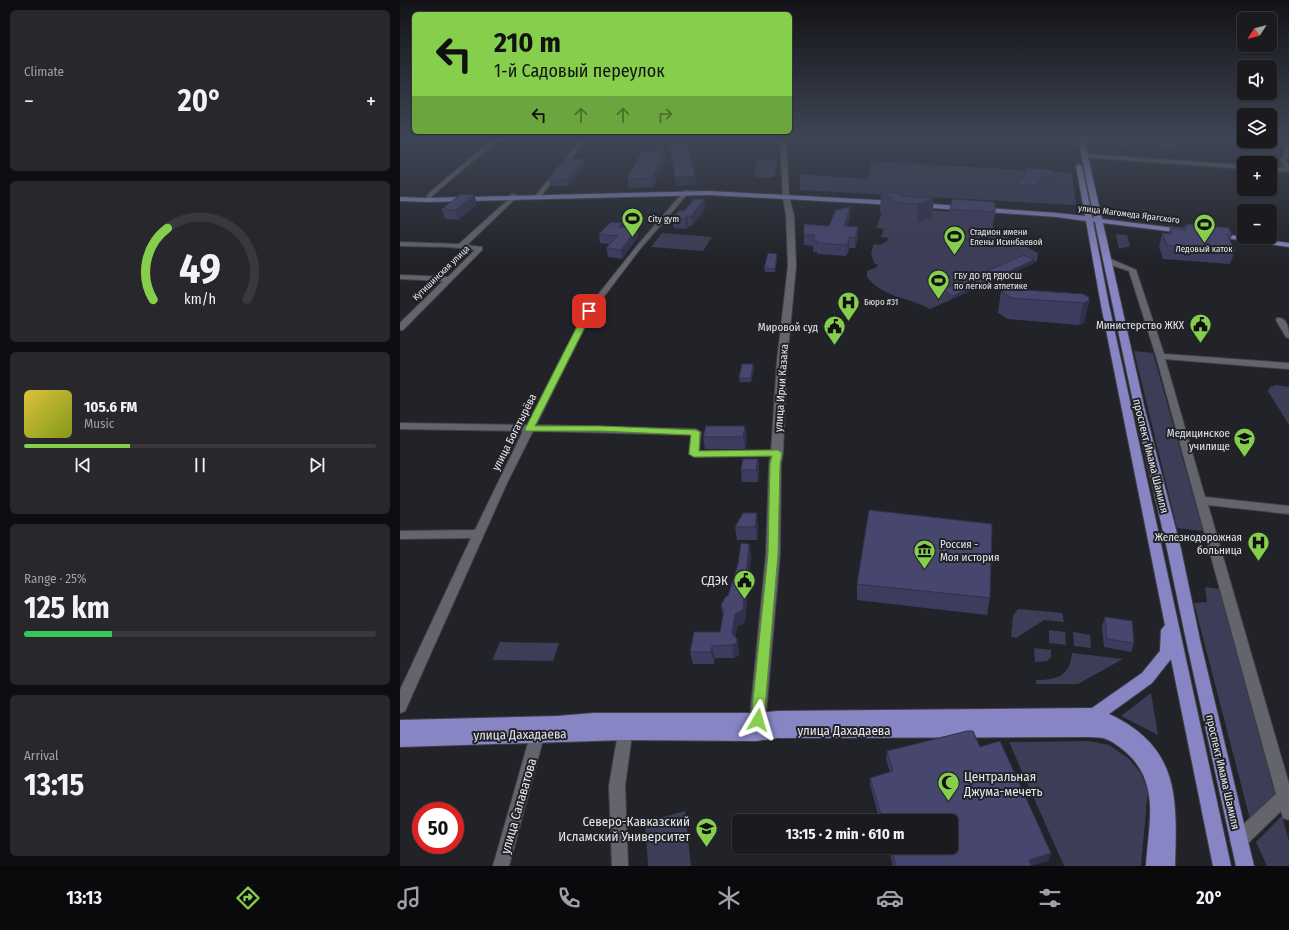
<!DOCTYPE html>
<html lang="en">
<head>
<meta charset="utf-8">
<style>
  :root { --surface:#1a1a1f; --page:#27272c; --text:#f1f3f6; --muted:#9fa1a4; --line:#38383d; --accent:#85cf4d }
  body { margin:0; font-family:"Fira Sans Condensed",sans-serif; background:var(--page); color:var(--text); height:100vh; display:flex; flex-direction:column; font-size:15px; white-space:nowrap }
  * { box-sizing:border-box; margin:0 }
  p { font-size:13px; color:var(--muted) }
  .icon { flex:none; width:22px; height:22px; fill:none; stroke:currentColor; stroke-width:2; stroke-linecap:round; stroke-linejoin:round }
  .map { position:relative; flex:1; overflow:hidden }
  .drawer { display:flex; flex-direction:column; gap:10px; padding:10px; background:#0e0e11; width:400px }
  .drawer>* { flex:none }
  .top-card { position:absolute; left:12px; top:12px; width:380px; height:122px; border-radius:6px; box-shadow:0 1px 3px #0004,0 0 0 1px var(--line); background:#85cf4d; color:#111; overflow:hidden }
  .needle { width:26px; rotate:234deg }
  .buttons { position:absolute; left:837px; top:12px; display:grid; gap:8px }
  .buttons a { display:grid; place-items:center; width:40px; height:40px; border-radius:6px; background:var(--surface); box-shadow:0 1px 3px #0004,0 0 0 1px var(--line); font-size:20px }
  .speed { position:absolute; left:12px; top:802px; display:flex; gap:8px; font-size:20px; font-weight:700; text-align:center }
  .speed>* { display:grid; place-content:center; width:52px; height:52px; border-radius:50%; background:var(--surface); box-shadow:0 1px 3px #0004,0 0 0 1px var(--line); line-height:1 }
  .speed .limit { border:6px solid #d22; background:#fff; color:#111 }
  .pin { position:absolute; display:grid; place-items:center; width:34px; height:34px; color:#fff; margin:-17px; border-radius:8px; box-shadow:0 2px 6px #0006 }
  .me { position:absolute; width:44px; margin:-22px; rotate:7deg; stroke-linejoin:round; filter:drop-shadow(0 0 3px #0008) }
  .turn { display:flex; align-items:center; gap:14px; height:84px; padding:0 16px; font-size:18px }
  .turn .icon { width:52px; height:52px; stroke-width:2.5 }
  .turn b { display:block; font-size:28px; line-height:34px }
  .lanes { display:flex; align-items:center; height:38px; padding:0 16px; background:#0003; justify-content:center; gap:20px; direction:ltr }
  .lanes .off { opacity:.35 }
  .big { font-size:30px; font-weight:700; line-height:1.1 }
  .drawer .card { flex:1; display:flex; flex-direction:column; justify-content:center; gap:6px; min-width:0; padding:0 14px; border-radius:6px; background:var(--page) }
  .drawer .dial { align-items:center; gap:0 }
  .dial svg { height:104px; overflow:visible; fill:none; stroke:var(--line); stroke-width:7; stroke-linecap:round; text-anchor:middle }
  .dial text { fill:var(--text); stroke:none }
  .song { display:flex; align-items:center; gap:12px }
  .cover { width:48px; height:48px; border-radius:6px; background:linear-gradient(135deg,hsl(50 70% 55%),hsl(70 70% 35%)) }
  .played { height:4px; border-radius:2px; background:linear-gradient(90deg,var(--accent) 30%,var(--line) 30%) }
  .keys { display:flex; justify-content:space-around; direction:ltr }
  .heat { display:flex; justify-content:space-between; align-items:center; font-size:22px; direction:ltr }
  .charge { height:6px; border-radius:3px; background:linear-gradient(90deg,#34c759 25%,var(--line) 0) }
  .trip { position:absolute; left:332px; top:814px; width:226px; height:40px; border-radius:6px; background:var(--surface); box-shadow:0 1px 3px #0004,0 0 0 1px var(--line); font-weight:700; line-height:40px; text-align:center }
  .dock { display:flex; height:64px; justify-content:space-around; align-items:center; background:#0a0a0c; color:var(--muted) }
  .dock .icon { width:28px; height:28px }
  .dock .selected { color:var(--accent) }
  .dock b { font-size:18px; color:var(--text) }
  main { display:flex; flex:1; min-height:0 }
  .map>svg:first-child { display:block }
  .green { fill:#3d3d57 }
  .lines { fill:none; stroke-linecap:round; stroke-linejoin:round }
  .minor-casing { stroke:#414146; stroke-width:2 }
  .secondary-casing { stroke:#414146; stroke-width:2 }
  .primary-casing { stroke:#414146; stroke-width:2 }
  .minor { fill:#64656c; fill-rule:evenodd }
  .secondary { fill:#64656c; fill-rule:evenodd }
  .primary { fill:#8785c3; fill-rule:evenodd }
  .wall { fill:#3d3c5f }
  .shaded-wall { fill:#32314d }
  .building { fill:#47466e; stroke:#32314d }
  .route { fill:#85cf4d; stroke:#568732 }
  .labels { text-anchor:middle; stroke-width:4; stroke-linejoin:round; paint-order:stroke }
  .far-street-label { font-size:9px; fill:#e7e8ec; stroke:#222329 }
  .far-poi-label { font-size:9px; fill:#e7e8ec; stroke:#222329; text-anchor:start }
  .poi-label { font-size:11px; fill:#e7e8ec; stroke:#222329; text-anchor:end }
  .street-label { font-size:11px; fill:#e7e8ec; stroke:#222329 }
  .near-poi-label { font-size:13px; fill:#e7e8ec; stroke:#222329; text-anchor:end }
  .near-street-label { font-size:13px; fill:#e7e8ec; stroke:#222329 }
</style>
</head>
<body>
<main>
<section class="drawer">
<div class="card"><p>Climate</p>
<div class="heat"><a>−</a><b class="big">20°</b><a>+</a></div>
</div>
<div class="card dial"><svg viewBox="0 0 100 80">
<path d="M14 69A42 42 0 1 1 86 69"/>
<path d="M14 69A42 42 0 0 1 25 14" stroke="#85cf4d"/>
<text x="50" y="56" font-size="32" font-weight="700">49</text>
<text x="50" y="72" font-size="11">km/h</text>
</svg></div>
<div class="card">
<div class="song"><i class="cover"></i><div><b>105.6 FM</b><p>Music</p></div></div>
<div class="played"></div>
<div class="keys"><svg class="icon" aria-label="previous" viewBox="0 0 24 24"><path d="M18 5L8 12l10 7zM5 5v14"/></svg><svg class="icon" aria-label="pause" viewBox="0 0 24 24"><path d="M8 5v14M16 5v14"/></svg><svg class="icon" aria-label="next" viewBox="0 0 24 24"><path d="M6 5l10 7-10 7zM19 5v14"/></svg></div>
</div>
<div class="card"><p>Range · 25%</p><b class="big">125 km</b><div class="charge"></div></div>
<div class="card"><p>Arrival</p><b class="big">13:15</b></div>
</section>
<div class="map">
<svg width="889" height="866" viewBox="0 0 889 866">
  <rect width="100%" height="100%" fill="#222329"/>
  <path class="green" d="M357,159H377L375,176C367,179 362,179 354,176Z
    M471,161L672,173L676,205L400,190V174L468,179Z
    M484,207L593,215V231L616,241L638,253L637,261L530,309C509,297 483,298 467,277V271L475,268L478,265L474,263L471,253L474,244L480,245L489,240L488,238L481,237L484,229L476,228Z
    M262,233L312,237L303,251L251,247Z
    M718,234L727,235L730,246L719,249L716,235Z
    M734,351L753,353L803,531L777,528Z
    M876,385L889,387V425L868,391L870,387Z
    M805,587L819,589L875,794L850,819L794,603L807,602Z
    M618,609L662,613L664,622L644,620L616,638L611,637L613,616Z
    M649,630L665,632L666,645L649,643Z
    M673,632L690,635L691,648L674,646Z
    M100,642L159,643L153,661L92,660Z
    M634,648L651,650V657L647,661L635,662Z
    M672,653L723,659L678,684H636V680C657,680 670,676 672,653Z
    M751,693L758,735L721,716Z
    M689,741L709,745L728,758L740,772L748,790L741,866H664L609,742Z
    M285,811L291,866H248L245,822Z
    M882,816L889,841V866H867L856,842Z"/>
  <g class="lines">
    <defs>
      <path id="minor" d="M93,139H99L33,195L29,201H25L24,200L29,193Z
        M182,139H187L140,197H136V195Z
        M888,144L889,157L886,160L889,165V172L870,171V167L885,168L880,159L883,157L885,146Z
        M685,154L844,165V169L683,157V155Z
        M285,190L290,191L240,249L193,311L136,425L296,429L301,432L299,451L377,450L382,453L377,456L294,457L289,454L291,435L133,431L107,483L5,711L0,713V690L71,538L0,539V531L75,530L123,431L0,429V423L127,425L185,311L236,247Z
        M111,194H115L117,197L67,245L82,247V250L3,330H0V323L43,281L0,279V275L48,277L75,250L49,247L0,246V242L59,244L111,197Z
        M705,259H711L736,270L764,354L889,363V369L765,359L805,497L889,506V514L808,505L889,784V820L883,818L881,811L844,847L838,849L832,847L830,841L832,835L876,794L756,356L729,271L705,263Z
        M877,318H880C888,320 889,330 889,338L886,337L876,320Z
        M226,720L231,722L233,727L225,786L228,866H212L209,786L219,727L221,722Z
        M139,722L144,724L146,729L109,866H93L132,729L134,724Z"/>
      <path id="secondary" d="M380,139H386L389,197L394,215L396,266L387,361L383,453L381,464L380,554L365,726L363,731L357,733L351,731L349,726L366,554L369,464L371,453L377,361L388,266L386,215L383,197Z"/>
      <path id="primary" d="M678,139H684L702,219L783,229L787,231L783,233L703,223L744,406L781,549L800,640L854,866H836L786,640L767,549L734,406L695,222H693L709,305L831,866H813L771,659L752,683L709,714C780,747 777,798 775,866H746C748,827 760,788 731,757C723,749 713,741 703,738C697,737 690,737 684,737L377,738L356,741L225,740L0,747V720L157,716L194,713H358L378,711L692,708L742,673L760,651L761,630L765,625L701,305L686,221L657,217L518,207L515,205L518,203L657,213L685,216L676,166L679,164L682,166L692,217L694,218Z
        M309,191L495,201L498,203L495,205L309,195L27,202L0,201V197L27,198Z
        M815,233L889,243V247L818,237H815Z"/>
    </defs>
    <use href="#minor" class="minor-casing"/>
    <use href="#secondary" class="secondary-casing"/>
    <use href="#primary" class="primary-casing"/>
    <use href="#minor" class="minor"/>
    <use href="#secondary" class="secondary"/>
    <use href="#primary" class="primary"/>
  </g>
  <path class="wall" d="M717,139H730L728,147H720Z
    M757,139H775L773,150L761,149Z
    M265,150L266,159L253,187L229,188L227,179Z
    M186,165L168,186H151L149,180Z
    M626,168L653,177L651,189L641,188L640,191H636L635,198L616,197L618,177H624Z
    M481,193L502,196L534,198L532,217L517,223L499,222L480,212Z
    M74,195L77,204L58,220L45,219L42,209Z
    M304,199L305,209L292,226H289L286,229L274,228L272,218Z
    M450,207V217L447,227L458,238L455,248H449L448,254H447L446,256L417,254V252H413V246L404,245V235L429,226Z
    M550,209L595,212L593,225L549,222Z
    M786,224L832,235L830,241L835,251L830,264L763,259L759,246L762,233L769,234L770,228L782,229L784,226H785Z
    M223,227L237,228L238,237L222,259L208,257L206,248L210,244L200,243L199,234Z
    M377,257L375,272H365L364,268Z
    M634,260V263L552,299L543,294V290Z
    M601,291L689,301L684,323L679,325L608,319L598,313Z
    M353,364L354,368L351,382H340L339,378Z
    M306,426L347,438L345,449H305L303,437Z
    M358,459L359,471L358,482H342L341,470Z
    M358,526L357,540H337L335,527Z
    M349,544L351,556L345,622L337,627L335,637L339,651V655L334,658H315L314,664H293L290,652L320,632L323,617L321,605L328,596Z
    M457,584L590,598L587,615L457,600Z
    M705,617L734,643L731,652L704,647L702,626Z
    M580,747L651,853L648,861L632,865V866H493L488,847H551V821H480L470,785V778L490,772L486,759L487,751Z"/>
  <path class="shaded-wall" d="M265,150L266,159L253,187L252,178Z
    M184,159L186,165L168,186L167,180Z
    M295,176L296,185L276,187L275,177Z
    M74,195L77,204L58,220L55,210Z
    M534,198L532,217L517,223L518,204Z
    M304,199L305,209L292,226L291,216Z
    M450,207V217L444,237V226Z
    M287,216L289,226L286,229L285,219Z
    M222,223L224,232L218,227Z
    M458,227V238L455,248V238Z
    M237,228L238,237L222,259L221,250Z
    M449,237V248L448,254V243Z
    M447,243V254L446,256V245Z
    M377,254V257L375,272V269Z
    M634,260V263L552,299L553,296Z
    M689,301L684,323L679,325L683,303Z
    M353,364L354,368L351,382V378Z
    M345,426L347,438L345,449L343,437Z
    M358,459L359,471L358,482L356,470Z
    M357,513L358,526L357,540L355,527Z
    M349,544L351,556L345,622L337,627L334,644L337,639L339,651V655L334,658L332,645V634L335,614Z
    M312,646L315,658L314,664L311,652Z
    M651,853L648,861L630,866L629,860Z"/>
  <path class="building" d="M287,140L295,176L275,177L269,142Z
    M265,150L252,178L227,179L242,151Z
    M167,159H184L167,180H149Z
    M626,168L653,170V177L643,176L642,179H637V186L618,184V177H625Z
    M481,193H497L502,196L534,198L518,204L500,203Z
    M61,194L74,195L55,210L42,209Z
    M294,199H304L291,216H287L285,219L272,218L279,211H284Z
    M552,199L595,202V212L550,209Z
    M450,207L444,226L458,227L455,238L449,237L448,243H447L446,245L417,243V241H413L415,235H404V224L429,226L436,210Z
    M211,222L222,223L218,227L237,228L221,250L206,248L218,236L199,234Z
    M786,224L829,228L832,235L827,234L835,251L767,245L762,233L772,234L770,228L786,230L784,226H787Z
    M368,253L377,254L375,269L364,268Z
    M624,255L634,260L553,296L543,290Z
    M610,289L683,294L689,297V301L683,303L611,298L601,291Z
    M342,364H353L351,378H339Z
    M306,426H345L343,437H303Z
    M343,459H358L356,470H341Z
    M469,510L592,524L590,598L457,584Z
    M343,513H357L355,527H335Z
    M341,543L349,544L343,610L335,614L332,634L337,639V643L332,645L312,646L311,652H290L294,632H320L324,610L321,605L326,596H328L338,564Z
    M705,617L732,621L734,643L707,639Z
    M567,731H573L580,747L600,741L651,853L629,860L632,866H496L491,847H551V821H483L470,778L493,771L487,751Z"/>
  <linearGradient id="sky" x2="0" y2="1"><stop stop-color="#131317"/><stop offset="0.53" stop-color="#3e4554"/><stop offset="1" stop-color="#3e4554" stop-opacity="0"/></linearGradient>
  <rect width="889" height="261" fill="url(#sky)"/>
  <path class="route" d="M189,308L193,311L135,426H200L296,430L300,432L299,451L378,450L382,453L380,464L378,554L364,720L362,724L358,726L353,724L351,720L368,554L370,464L372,456L294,457L289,454L291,435L200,431H126L125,429L185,311Z"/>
  <defs>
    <symbol id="stadium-pin" viewBox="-11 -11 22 30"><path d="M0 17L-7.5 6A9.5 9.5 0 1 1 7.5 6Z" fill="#85cf4d" stroke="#222329"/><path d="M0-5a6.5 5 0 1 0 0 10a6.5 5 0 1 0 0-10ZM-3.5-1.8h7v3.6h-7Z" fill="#111"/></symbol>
    <symbol id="hospital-pin" viewBox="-11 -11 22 30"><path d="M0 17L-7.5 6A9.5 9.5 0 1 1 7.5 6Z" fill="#85cf4d" stroke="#222329"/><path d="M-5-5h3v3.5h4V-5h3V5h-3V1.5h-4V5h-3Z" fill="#111"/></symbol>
    <symbol id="civic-pin" viewBox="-11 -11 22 30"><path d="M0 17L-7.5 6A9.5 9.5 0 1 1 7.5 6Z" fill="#85cf4d" stroke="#222329"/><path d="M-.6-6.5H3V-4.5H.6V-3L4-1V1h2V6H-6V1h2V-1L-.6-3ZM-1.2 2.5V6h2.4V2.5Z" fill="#111"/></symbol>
    <symbol id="university-pin" viewBox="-11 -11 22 30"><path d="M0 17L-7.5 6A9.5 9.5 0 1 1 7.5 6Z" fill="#85cf4d" stroke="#222329"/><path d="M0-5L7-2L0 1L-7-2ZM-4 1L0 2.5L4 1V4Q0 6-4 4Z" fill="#111"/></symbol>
    <symbol id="museum-pin" viewBox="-11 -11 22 30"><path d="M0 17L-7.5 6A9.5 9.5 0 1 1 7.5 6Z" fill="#85cf4d" stroke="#222329"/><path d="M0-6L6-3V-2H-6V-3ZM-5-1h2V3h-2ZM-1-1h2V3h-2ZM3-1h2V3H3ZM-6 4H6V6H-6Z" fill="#111"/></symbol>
    <symbol id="mosque-pin" viewBox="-11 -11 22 30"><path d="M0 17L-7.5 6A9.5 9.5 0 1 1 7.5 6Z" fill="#85cf4d" stroke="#222329"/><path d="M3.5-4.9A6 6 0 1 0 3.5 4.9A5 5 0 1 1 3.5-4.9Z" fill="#111"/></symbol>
  </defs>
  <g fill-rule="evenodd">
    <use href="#stadium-pin" x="220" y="206" width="25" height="34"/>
    <use href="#stadium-pin" x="792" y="212" width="25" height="34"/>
    <use href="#stadium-pin" x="542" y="224" width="25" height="34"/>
    <use href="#stadium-pin" x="526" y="268" width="25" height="34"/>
    <use href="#hospital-pin" x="436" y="290" width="25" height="34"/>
    <use href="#civic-pin" x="788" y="312" width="25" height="34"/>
    <use href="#civic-pin" x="422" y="314" width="25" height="34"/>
    <use href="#university-pin" x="832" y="426" width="25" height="34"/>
    <use href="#hospital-pin" x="846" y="530" width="25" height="34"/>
    <use href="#museum-pin" x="512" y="538" width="25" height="34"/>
    <use href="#civic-pin" x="332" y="568" width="25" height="34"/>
    <use href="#mosque-pin" x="536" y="770" width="25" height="34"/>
    <use href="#university-pin" x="294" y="816" width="25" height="34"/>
  </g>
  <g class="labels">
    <g class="far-street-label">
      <text transform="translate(729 214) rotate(7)" y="3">улица Магомеда Ярагского</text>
      <text transform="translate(41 273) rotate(-44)" y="3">Кутишинская улица</text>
    </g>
    <g class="far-poi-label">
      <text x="248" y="222">City gym</text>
      <text x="570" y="235">Стадион имени<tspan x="570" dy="10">Елены Исинбаевой</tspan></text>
      <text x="804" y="252" text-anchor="middle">Ледовый каток</text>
      <text x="554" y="279">ГБУ ДО РД РДЮСШ<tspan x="554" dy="10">по легкой атлетике</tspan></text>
      <text x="464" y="305">Бюро #31</text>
    </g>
    <g class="poi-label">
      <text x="784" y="329">Министерство ЖКХ</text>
      <text x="418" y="331">Мировой суд</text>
      <text x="830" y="437">Медицинское<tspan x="830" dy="13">училище</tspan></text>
      <text x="842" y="541">Железнодорожная<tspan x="842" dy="13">больница</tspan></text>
      <text x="540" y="548" text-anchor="start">Россия -<tspan x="540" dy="13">Моя история</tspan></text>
    </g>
    <g class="street-label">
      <text transform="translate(381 388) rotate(-86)" y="4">улица Ирчи Казака</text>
      <text transform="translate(114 432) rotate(-63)" y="4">улица Богатырёва</text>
      <text transform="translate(751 456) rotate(76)" y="4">проспект Имама Шамиля</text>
      <text transform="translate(823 772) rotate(77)" y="4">проспект Имама Шамиля</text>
    </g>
    <g class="near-poi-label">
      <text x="328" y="585">СДЭК</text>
      <text x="564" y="781" text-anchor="start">Центральная<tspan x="564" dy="15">Джума-мечеть</tspan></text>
      <text x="290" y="826">Северо-Кавказский<tspan x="290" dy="15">Исламский Университет</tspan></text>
    </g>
    <g class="near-street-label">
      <text x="444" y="735">улица Дахадаева</text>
      <text transform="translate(120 734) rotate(-1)" y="5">улица Дахадаева</text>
      <text transform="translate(118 806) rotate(-74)" y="5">улица Салаватова</text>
    </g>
  </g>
</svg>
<div class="buttons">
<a><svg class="needle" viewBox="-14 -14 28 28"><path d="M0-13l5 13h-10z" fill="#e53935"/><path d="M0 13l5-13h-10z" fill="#9fa1a4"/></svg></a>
<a><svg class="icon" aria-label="sound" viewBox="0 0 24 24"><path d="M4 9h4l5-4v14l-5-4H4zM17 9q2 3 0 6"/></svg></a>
<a><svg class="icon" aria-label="layers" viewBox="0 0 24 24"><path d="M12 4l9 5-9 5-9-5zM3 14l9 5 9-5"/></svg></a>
<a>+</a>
<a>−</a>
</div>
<div class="speed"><div class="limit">50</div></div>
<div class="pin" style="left:189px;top:311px;background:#d93025"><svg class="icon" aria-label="arrive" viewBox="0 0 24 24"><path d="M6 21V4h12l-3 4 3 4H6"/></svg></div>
<svg class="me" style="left:358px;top:720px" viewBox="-20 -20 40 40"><path d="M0-17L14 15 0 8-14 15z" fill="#85cf4d" stroke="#fff" stroke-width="4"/></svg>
<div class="trip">13:15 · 2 min · 610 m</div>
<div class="top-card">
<div class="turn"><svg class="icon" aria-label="left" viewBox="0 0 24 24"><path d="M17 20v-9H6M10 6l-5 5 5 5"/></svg><div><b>210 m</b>1-й Садовый переулок</div></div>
<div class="lanes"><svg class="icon" aria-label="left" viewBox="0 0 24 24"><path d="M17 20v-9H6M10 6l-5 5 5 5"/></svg><svg class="icon off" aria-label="ahead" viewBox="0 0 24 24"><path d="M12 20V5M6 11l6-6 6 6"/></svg><svg class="icon off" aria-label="ahead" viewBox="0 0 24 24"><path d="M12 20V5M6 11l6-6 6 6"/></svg><svg class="icon off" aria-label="right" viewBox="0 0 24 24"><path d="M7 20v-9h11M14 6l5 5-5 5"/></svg></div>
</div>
</div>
</main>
<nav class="dock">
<b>13:13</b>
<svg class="icon selected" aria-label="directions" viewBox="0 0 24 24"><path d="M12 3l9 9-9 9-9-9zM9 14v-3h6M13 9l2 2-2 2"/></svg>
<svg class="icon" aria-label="music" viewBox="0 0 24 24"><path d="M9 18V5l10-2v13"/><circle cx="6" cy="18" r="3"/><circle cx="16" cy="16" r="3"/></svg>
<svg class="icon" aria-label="phone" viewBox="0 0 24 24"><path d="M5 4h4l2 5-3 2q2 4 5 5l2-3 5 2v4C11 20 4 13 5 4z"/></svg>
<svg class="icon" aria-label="climate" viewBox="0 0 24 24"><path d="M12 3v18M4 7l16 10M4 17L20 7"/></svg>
<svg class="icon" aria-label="car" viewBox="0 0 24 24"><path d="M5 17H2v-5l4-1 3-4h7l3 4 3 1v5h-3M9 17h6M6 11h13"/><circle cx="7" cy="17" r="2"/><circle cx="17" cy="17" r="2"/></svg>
<svg class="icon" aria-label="filters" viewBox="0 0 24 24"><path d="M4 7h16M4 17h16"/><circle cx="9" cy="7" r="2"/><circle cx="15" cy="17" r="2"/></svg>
<b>20°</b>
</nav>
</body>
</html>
